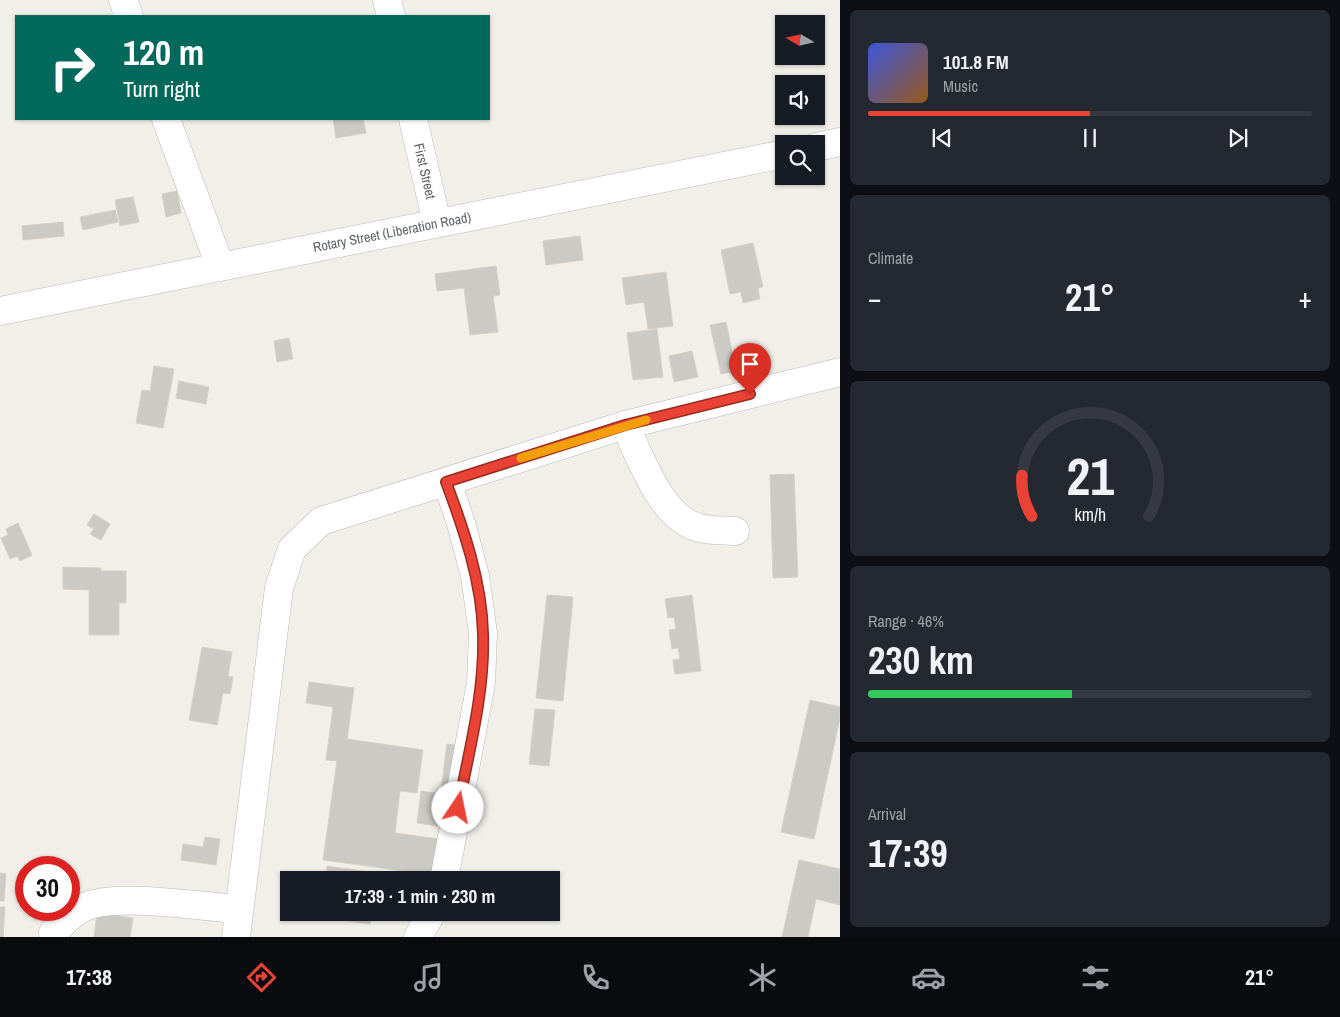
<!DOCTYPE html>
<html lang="en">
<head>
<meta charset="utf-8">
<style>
  :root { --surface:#171b24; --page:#242831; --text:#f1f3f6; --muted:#9ea1a6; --line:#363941; --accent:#ea4335 }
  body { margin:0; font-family:"Archivo Narrow",sans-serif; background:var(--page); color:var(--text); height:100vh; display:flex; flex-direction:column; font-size:19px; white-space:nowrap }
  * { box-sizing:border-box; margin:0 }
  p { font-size:16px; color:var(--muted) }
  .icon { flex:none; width:28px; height:28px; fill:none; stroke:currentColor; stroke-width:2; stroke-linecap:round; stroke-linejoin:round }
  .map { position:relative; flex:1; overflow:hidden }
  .sheet { display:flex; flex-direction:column; gap:10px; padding:10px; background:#0d0f14; width:500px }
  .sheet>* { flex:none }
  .top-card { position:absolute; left:15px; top:15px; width:475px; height:105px; border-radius:0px; box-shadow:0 1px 4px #0004; background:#00695c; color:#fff; overflow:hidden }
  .needle { width:32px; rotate:279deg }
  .buttons { position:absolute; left:775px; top:15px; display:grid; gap:10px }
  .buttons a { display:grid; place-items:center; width:50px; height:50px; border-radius:0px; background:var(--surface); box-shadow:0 1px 4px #0004; font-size:25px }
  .speed { position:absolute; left:15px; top:856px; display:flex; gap:10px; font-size:25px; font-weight:700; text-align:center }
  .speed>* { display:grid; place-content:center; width:65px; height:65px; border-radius:50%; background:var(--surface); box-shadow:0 1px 4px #0004; line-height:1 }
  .speed .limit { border:8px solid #d22; background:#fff; color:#111 }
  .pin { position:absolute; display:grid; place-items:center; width:42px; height:42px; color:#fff; margin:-51px -21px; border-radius:50% 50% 50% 0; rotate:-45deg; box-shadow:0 0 5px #0007 }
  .pin .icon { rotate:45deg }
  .me { position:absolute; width:55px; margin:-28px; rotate:11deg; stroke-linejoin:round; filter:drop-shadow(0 0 4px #0008) }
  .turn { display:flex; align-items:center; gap:18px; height:105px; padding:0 25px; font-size:22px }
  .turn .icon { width:65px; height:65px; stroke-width:2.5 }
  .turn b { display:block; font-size:35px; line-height:42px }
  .big { font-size:38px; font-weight:700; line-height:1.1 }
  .sheet .widget { flex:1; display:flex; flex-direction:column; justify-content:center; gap:8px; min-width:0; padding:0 18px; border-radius:8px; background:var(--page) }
  .sheet .dial { align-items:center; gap:0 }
  .dial svg { height:130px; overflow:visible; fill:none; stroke:var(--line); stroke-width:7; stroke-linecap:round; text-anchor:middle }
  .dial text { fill:var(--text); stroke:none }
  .song { display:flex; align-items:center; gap:15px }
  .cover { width:60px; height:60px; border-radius:8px; background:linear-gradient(135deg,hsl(230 70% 55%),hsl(30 70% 35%)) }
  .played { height:5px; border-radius:2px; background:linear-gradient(90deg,var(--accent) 50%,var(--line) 50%) }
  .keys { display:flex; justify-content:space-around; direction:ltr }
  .heat { display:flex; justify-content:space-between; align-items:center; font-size:28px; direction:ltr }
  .charge { height:8px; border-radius:4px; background:linear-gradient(90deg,#34c759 46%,var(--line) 0) }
  .trip { position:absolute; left:280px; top:871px; width:280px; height:50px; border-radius:0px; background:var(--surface); box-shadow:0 1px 4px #0004; font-weight:700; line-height:50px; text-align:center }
  .tab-bar { display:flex; height:80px; justify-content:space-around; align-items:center; background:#090b0e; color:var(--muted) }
  .tab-bar .icon { width:35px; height:35px }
  .tab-bar .active { color:var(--accent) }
  .tab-bar b { font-size:22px; color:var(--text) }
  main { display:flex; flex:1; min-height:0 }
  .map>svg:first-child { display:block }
  .building { fill:#cccac5; stroke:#d6d1c6 }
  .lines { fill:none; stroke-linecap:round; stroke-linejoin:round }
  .minor-casing { stroke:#b5b8bc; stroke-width:29 }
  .minor { stroke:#fff; stroke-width:28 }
  .route-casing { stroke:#982c22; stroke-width:12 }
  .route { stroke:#ea4335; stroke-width:9 }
  .slow { stroke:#f59e0b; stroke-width:9 }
  .labels { text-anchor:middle; stroke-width:4; stroke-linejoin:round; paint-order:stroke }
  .street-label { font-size:14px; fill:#5f6368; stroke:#fff }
</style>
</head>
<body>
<main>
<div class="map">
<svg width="840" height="937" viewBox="0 0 840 937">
  <rect width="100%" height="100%" fill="#f1efe8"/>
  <path class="building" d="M333,119H363L366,133L336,138Z
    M177,191L181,213L166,217L162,194Z
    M133,197L139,222L120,226L115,200Z
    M115,210L118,222L83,230L80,217Z
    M63,222L64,236L23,240L22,226Z
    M580,236L583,260L546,265L543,241Z
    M753,243L763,287L758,288L760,299L743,303L741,292L730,294L721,250Z
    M496,266L500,295L493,296L498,332L470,335L464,288L437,291L435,274Z
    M666,272L673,326L648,329L644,302L626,305L622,278Z
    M726,322L736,371L721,374L710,325Z
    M657,329L663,377L633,380L627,333Z
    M289,338L293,359L277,362L274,341Z
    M692,351L698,377L674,382L669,356Z
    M154,366L174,369L163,428L136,423L142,390L150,391Z
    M179,381L209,387L206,404L176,398Z
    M794,474L798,577L773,578L770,475Z
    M94,514L110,524L101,540L90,534L94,529L87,525Z
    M18,523L32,555L20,561L17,556L10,559L1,538L8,535L6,529Z
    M63,567L101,568L100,571H126V603H119V635H89V590L63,589Z
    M547,595L573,597L563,701L536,698Z
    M692,595L701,671L675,674L673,660L680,659L678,648L672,649L669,630L676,629L674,617L668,618L665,599Z
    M202,647L232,652L228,676L233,677L230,694L223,693L217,725L189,720Z
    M309,682L354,688L347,739L423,750L417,793L400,791L395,833L439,839L433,875L323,860L337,761L326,760L333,707L306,703Z
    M810,700L840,707V718L814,839L781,832Z
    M535,709L555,710L549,766L529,764Z
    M447,744L462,746L456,792L441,790Z
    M421,791L455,796L451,828L417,823Z
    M205,837L220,839L216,865L181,860L183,844L203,847Z
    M799,860L840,869V905L816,899L808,937H782Z
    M327,866L377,873L376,880H325Z
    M0,873L6,874L4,901H0Z
    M0,907H5L3,937H0Z
    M321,912H372L370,924L320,917Z
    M97,913L133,918L130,937H94Z"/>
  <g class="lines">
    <defs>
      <path id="minor" d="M123,0L129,16
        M387,0L391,16
        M166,119L220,266
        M413,119L437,223
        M816,147L840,142
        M0,311L784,154
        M625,425C640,457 662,520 700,528C711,531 724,530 735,531
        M444,880L481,683L483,633L475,576L461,523L447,482
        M53,933C64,922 78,907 93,904C130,895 198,906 238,909
        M236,937L279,588L292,549L321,521L625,425L840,372
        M418,937L432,912"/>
    </defs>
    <use href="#minor" class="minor-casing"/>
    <use href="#minor" class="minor"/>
  </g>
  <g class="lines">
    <defs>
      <path id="route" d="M458,808C469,751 485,692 483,634C482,582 464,530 446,482L625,425L750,394"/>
    </defs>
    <use href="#route" class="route-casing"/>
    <use href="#route" class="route"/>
    <path class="slow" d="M521,458L646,420"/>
  </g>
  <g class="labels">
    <g class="street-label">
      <text transform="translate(425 171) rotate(77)" y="5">First Street</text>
      <text transform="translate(392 232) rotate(-11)" y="5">Rotary Street (Liberation Road)</text>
    </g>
  </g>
</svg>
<div class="buttons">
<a><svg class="needle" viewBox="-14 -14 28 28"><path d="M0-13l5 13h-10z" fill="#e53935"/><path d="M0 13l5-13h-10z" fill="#9ea1a6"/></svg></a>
<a><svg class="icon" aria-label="sound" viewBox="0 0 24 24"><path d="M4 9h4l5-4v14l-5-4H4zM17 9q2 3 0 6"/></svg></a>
<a><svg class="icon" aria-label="search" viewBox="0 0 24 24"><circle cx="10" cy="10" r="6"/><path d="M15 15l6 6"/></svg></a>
</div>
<div class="speed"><div class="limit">30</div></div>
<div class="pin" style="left:750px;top:394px;background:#d93025"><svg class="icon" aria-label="arrive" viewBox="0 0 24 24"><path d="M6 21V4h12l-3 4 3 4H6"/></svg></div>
<svg class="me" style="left:458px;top:808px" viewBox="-20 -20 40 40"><circle r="19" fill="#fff"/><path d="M0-13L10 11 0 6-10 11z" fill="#ea4335"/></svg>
<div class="trip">17:39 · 1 min · 230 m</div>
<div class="top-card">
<div class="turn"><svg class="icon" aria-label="right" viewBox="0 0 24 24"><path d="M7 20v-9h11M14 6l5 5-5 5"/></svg><div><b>120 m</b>Turn right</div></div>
</div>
</div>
<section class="sheet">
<div class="widget">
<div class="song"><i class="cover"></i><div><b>101.8 FM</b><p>Music</p></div></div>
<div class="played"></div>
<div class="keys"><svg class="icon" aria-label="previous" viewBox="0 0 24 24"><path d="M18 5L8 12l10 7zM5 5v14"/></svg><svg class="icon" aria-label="pause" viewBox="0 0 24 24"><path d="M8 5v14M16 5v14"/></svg><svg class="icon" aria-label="next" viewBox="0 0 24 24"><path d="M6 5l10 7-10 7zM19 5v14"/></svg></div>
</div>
<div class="widget"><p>Climate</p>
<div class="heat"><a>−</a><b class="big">21°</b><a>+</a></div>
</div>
<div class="widget dial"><svg viewBox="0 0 100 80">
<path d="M14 69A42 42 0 1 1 86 69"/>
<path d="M14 69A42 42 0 0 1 8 44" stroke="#ea4335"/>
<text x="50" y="56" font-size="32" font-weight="700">21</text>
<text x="50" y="72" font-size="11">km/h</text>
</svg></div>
<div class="widget"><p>Range · 46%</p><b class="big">230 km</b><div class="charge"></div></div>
<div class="widget"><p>Arrival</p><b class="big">17:39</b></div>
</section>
</main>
<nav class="tab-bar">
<b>17:38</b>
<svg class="icon active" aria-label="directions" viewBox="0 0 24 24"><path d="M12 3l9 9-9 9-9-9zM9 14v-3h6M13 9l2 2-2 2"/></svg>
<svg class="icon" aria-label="music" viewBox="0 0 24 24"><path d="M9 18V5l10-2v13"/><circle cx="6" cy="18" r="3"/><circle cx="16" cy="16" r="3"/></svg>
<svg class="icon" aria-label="phone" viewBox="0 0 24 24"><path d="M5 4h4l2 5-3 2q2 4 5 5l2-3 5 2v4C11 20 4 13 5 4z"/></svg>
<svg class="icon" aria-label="climate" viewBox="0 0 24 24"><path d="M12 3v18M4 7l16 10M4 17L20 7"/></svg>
<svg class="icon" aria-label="car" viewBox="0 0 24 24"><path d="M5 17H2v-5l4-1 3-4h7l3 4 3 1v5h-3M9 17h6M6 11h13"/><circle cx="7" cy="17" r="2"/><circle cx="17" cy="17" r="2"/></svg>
<svg class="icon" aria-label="filters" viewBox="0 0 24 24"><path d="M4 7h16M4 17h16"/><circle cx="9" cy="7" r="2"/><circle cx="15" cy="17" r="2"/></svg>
<b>21°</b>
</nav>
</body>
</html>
